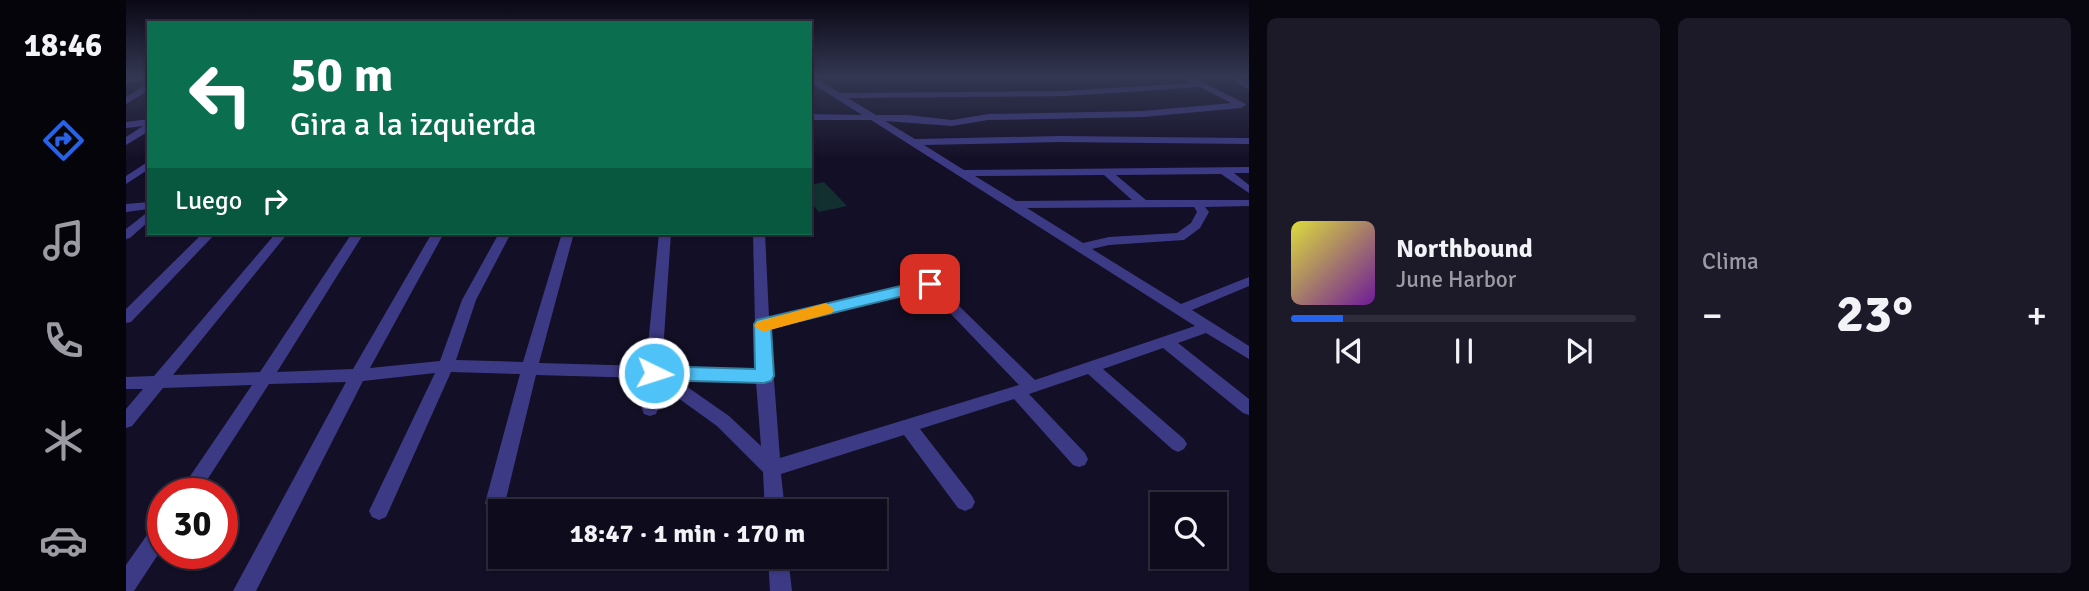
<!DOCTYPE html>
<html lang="es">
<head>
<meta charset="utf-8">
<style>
  :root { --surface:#0e0b1c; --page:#1c1929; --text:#f1f3f6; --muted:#9b9ba3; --line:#2e2b3b; --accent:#2563eb }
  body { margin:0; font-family:Signika,sans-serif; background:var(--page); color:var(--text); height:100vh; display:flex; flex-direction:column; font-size:26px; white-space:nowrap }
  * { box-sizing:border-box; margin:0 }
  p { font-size:23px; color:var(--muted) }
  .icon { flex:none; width:38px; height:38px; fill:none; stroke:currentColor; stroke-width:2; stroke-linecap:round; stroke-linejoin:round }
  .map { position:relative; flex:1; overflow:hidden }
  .drawer { display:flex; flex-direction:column; gap:18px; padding:18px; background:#08060f; width:840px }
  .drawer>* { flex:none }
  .top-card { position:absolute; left:21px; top:21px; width:665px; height:214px; border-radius:0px; box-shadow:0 2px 5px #0004,0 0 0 2px var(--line); background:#0b6e4f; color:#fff; overflow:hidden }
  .tools { position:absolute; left:1024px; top:492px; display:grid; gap:14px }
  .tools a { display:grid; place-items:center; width:77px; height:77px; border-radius:0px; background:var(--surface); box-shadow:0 2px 5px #0004,0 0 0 2px var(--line); font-size:35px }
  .speed { position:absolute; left:21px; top:478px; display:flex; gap:14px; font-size:35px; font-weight:700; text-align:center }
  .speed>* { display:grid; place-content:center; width:91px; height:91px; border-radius:50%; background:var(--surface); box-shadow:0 2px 5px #0004,0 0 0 2px var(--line); line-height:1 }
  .speed .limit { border:10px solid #d22; background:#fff; color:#111 }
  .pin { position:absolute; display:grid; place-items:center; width:60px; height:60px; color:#fff; margin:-30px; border-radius:14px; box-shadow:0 4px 10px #0006 }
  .me { position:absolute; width:77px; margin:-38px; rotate:94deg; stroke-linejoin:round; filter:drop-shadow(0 0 5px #0008) }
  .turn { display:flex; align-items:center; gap:24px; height:147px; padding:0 28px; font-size:32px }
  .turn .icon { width:91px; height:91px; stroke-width:2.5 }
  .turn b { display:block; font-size:49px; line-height:60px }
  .then { display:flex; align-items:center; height:66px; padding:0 28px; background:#0003; gap:14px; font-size:26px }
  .big { font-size:52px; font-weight:800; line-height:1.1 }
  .drawer .card { flex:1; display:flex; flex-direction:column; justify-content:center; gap:10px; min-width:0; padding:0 24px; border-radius:10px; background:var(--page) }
  .song { display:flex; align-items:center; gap:21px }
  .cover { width:84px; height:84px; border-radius:10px; background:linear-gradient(135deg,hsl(60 70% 55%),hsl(280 70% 35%)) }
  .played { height:7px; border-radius:4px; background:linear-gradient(90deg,var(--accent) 15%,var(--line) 15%) }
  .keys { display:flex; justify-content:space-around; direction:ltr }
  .heat { display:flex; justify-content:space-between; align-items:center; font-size:38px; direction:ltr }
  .drawer .tiles { flex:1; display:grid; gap:18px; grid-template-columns:repeat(2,1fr) }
  .trip { position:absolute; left:362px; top:499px; width:399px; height:70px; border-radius:0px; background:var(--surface); box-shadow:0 2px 5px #0004,0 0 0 2px var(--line); font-weight:800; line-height:70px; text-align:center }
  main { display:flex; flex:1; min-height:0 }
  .tabs { display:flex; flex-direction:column; width:126px; justify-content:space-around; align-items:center; background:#06040b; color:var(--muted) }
  .tabs .icon { width:49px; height:49px }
  .tabs .on { color:var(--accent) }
  .tabs b { font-size:32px; color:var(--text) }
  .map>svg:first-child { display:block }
  .green { fill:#12302f }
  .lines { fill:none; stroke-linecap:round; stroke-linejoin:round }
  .minor { fill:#3d3a85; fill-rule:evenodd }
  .route { fill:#4fc3f7; stroke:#337fa1; stroke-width:2 }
  .slow { fill:#f59e0b }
</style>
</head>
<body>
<main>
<nav class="tabs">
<b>18:46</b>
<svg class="icon on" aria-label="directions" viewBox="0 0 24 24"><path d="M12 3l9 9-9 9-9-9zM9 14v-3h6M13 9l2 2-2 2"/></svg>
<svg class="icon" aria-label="music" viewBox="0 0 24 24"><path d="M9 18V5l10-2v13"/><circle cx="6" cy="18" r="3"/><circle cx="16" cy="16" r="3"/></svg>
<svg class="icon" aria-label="phone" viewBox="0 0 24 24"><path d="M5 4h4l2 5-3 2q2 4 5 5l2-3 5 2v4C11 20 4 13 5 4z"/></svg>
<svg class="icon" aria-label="climate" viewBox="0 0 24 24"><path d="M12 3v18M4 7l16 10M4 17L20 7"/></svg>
<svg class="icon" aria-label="car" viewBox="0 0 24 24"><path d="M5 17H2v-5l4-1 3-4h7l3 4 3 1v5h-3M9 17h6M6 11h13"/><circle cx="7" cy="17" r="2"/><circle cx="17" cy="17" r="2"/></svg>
</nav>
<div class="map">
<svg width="1123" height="591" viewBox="0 0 1123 591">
  <rect width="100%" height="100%" fill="#130f26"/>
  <path class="green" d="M698,182L721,206L693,212L684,202V185Z"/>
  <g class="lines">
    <path class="minor" d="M0,77H23V79L0,83Z
      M684,77H688L714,93L939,91L1065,83L1056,77H1066L1118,103L1120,105L1115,108L1017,117L862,120L826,126L759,121L789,139L933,136L1123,138V144L933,142L798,145L838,170L1123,167V173H1108L1123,185V193L1095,174L990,175L1020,200H1123V206L1079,207L1083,212L1074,228L1058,240L983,245L966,249L1055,304L1123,277V286L1066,310L1123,346V359L1080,333L1052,343L1123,399V415L1117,413L1037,348L977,369L1058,439L1061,444L1058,449L1052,452L1046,449L962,374L903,394L959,453L962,459L959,465L953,467L947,465L888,399L794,429L846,496L849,502L846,508L839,511L832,508L778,435L655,474L659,511H639L637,472L591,426L534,385L532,409L530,414L524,416L518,414L516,409L519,378L410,375L379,503L376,509L369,512L362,509L359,503L394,374L325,372L260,517L253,520L246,517L243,511L309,373L237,381L130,591H107L220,382L143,384L72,494H52L126,385L37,388L6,426L0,428V409L17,389H0V377L28,376L150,233H162L47,375L134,372L226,233H238L151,372L227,369L306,233H318L244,368L314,361L336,300L373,233H385L350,300L330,360L397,362L436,233H448L413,363L520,366L533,233H545L536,367L630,370L627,233H639L643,317L804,280L809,281L811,284L809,287L644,328L654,458L893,385L822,311L820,308L822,305H832L909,380L1069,326L745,120H684V114L736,115L684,82ZM1074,87L1105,103L1017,111L862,114L826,120L782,115H750L722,98L939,96ZM978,175L1006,200L890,201L849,176ZM1068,207L1071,212L1065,223L1051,233L983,237L957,243L901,208ZM550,379L630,382L635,446L603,416Z
      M1101,77H1111L1123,83V90Z
      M23,83V90L0,104V97Z
      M23,119V131L0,145V137L17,126L0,128V122Z
      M23,161V169L0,184V176Z
      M23,202V209L0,212V204Z
      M23,211V221L4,238L0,239V229Z
      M77,233H90L5,322L0,323V309Z
      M37,520V547L8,591H0V565L30,522Z
      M642,556H662L666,591H644Z"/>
  </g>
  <linearGradient id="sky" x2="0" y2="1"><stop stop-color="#0a0815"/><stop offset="0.48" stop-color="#333752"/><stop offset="1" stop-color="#333752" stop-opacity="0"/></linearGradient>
  <rect width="1123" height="160" fill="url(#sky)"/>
  <path class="route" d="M804,279L812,284L810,288L645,328L648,376L645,381L638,383L528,380L522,378L519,373L522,368L528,366L629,369L628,324L631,320Z"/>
  <path class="slow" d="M700,303L708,309L706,313L637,332L628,326L631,322Z"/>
</svg>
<div class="tools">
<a><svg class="icon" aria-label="search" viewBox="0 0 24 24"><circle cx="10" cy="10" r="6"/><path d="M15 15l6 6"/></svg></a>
</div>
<div class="speed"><div class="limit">30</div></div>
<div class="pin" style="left:804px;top:284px;background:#d93025"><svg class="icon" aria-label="arrive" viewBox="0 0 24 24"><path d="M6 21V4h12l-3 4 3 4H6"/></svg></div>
<svg class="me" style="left:528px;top:373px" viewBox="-20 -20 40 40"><circle r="17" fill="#4fc3f7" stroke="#fff" stroke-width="3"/><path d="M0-11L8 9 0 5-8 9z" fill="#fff"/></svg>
<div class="trip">18:47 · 1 min · 170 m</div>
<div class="top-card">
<div class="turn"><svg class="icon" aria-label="left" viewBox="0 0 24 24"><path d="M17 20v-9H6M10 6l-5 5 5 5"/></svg><div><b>50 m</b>Gira a la izquierda</div></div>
<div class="then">Luego<svg class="icon" aria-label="right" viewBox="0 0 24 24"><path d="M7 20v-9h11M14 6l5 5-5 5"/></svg></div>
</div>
</div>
<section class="drawer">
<div class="tiles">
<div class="card">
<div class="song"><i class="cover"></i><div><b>Northbound</b><p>June Harbor</p></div></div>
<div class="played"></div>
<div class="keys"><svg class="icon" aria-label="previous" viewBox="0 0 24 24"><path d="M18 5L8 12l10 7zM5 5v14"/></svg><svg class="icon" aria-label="pause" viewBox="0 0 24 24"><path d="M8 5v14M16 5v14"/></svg><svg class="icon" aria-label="next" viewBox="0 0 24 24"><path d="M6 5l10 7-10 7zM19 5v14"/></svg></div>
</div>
<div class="card"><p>Clima</p>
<div class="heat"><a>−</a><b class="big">23°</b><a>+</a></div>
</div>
</div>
</section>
</main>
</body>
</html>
